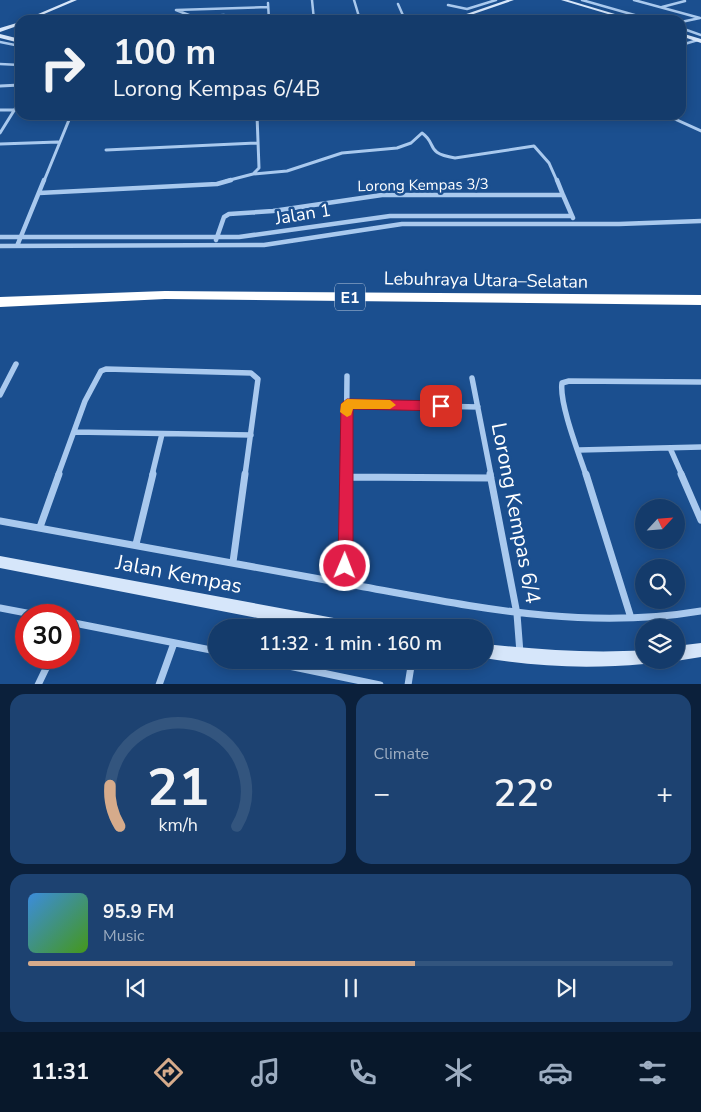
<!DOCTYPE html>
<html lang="en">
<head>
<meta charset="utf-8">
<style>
  :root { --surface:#143b6b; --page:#1d4271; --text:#f1f3f6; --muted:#9dadc1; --line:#33557e; --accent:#d6ab8b }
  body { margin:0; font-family:"Nunito Sans",sans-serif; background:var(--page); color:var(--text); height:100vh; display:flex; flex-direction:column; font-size:19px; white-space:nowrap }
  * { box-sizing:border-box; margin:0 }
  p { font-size:16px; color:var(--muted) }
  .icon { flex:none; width:28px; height:28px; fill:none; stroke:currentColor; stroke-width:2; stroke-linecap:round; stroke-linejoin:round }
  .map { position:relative; height:684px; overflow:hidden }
  .side { display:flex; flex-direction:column; gap:10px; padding:10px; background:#0b203b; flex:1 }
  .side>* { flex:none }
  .guide { position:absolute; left:15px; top:15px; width:671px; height:105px; border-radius:15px; box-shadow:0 2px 12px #0003,0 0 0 1px var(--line); background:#143b6b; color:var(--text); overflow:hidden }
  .needle { width:32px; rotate:64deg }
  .tools { position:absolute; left:635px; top:499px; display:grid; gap:10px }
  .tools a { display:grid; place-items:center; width:50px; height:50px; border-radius:50%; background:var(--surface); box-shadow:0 2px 12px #0003,0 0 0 1px var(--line); font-size:25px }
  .speed { position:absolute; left:15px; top:604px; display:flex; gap:10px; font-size:25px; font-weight:700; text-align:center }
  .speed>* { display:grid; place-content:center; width:65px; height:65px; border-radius:50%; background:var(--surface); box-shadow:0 2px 12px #0003,0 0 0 1px var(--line); line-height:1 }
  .speed .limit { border:8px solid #d22; background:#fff; color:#111 }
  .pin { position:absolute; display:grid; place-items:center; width:42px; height:42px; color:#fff; margin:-21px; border-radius:10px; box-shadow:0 2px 8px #0006 }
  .me { position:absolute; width:55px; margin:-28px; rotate:1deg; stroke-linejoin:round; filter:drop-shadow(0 0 4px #0008) }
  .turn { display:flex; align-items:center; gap:18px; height:105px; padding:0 15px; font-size:22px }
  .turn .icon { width:65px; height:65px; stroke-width:2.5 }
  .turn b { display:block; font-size:35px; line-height:42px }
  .big { font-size:38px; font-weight:600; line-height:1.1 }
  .side .tile { flex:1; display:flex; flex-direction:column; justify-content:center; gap:8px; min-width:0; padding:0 18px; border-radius:15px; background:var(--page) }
  .side .dial { align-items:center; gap:0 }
  .dial svg { height:130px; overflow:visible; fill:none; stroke:var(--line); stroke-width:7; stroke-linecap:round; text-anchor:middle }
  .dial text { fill:var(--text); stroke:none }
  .song { display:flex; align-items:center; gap:15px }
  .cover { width:60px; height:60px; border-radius:8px; background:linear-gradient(135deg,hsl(210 70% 55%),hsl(100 70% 35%)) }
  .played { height:5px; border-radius:2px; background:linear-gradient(90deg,var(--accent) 60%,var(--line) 60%) }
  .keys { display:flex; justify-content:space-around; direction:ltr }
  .heat { display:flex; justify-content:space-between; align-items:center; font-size:28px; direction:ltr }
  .side .tiles { flex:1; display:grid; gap:10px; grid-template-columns:1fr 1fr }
  .tile:last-child { grid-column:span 2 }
  .trip { position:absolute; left:208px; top:619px; width:285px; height:50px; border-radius:25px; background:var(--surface); box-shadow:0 2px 12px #0003,0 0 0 1px var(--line); font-weight:600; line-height:50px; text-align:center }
  .dock { display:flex; height:80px; justify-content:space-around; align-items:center; background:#08182b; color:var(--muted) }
  .dock .icon { width:35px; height:35px }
  .dock .active { color:var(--accent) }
  .dock b { font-size:22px; color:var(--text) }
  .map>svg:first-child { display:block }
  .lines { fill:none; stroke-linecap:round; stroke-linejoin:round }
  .street-far4 { stroke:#a9c9ee; stroke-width:2.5 }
  .street-far3 { stroke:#a9c9ee; stroke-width:3 }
  .street-far2 { stroke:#a9c9ee; stroke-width:4.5 }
  .street-far1 { stroke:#a9c9ee; stroke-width:5.5 }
  .street { stroke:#a9c9ee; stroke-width:7 }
  .secondary { fill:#d6e6fa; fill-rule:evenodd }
  .highway { fill:#fff; fill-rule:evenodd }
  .route { fill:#e11d48; stroke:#92132f }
  .slow { fill:#f59e0b }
  .labels { text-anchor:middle; stroke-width:5; stroke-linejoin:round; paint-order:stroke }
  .far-street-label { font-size:15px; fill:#fff; stroke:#1b4f8f }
  .shield { fill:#1b4f8f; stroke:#bbcadd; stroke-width:1 }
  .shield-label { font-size:16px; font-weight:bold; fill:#fff }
  .street-label { font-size:18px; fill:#fff; stroke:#1b4f8f }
  .near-street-label { font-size:21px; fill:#fff; stroke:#1b4f8f }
</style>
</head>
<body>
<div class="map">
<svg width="701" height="685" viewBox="0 0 701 685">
  <rect width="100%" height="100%" fill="#1b4f8f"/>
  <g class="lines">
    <path class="street-far4" d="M312,0L314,20
      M354,0L360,20
      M582,0L652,20
      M634,0L700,18
      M268,3L269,20
      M398,4L405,20
      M448,5L467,9L496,0
      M662,7L685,1
      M224,15L194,17L176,10L268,7
      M422,20L441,16
      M681,22L700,18
      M681,28L701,35
      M0,42L20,46
      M681,45L698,40
      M0,64L20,65"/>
    <path class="street-far3" d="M0,86L20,85
      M0,110H15
      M666,115L701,131
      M70,118L133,115
      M0,133L20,101
      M0,144L58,142
      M106,150L258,143
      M253,174L287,171L342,153L397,148L411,143L422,133C438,144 424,153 455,158L534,146L549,163L557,181
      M44,181L71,115
      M226,181L253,174L259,168L257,115"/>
    <path class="street-far2" d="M557,180L563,195
      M39,193L217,184L231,180
      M0,237H239L390,216H572
      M216,240L224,217L229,214L273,211L382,195H563L573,218
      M0,246L264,245L402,224H619L701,221
      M17,246L44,180"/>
    <path class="street-far1" d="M472,378L491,475
      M0,395L16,364
      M347,404L478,407
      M74,432L251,435
      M670,448L682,475
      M579,450L701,447
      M58,475L85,401L101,371L106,369L251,373L258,379L245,475
      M152,475L162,434
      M346,475L347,376
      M586,475C579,454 559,403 562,383L569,381L701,382"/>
    <path class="street" d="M490,474L517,614L520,653
      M586,474L631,618
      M681,474L701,520
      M346,477L491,478
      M0,521C114,542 228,562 342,583C463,604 578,632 701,611
      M40,527L59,474
      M136,544L153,474
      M233,562L245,474
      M345,583L346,474
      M0,608L37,615
      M69,622L216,651
      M260,660L380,685
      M38,685L51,658
      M159,685L174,643
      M408,685L412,660"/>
    <path class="secondary" d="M71,0H77L30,20H24Z
      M507,0H514L456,20H449Z
      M561,0H568L635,20H628Z
      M20,22V25L0,32V28Z
      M681,33L701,39V43L681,36Z
      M0,34L20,39V43L0,38Z
      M0,556L350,621L355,623L357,628H309L0,568Z
      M701,643V657L676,661L672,660H676V646Z
      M484,644C538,649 590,654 644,650V660H650L649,662L644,664C590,669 537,667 484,658Z"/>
    <path class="highway" d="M165,291L701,295V305L165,299L0,307V297Z"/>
  </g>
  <path class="route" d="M347,399L441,401L447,406L441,411L353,409V566L351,571L345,573L340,571L338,566L341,404Z"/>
  <path class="slow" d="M347,399L390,400L396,405L390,409H353L351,415L347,417L340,412L341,404Z"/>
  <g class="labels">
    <g class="far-street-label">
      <text transform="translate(423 185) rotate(-1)" y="5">Lorong Kempas 3/3</text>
    </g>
    <rect class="shield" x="335" y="283.5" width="30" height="27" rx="4"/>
    <g class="shield-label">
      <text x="350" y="303">E1</text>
    </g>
    <g class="street-label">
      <text transform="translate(303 214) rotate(-9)" y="6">Jalan 1</text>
      <text transform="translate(486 280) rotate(1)" y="6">Lebuhraya Utara–Selatan</text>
    </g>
    <g class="near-street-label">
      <text transform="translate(516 513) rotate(79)" y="7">Lorong Kempas 6/4</text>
      <text transform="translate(179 574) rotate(11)" y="7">Jalan Kempas</text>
    </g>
  </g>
</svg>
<div class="tools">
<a><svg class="needle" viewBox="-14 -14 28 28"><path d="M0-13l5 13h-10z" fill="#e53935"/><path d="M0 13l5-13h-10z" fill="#9dadc1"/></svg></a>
<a><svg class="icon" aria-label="search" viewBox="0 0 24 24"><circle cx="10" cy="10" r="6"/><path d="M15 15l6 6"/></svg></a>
<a><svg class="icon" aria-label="layers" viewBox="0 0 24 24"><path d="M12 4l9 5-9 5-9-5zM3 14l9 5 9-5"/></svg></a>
</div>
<div class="speed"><div class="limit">30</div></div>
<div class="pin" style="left:441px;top:406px;background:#d93025"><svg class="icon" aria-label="arrive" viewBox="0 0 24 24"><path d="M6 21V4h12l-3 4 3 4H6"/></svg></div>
<svg class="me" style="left:345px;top:566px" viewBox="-20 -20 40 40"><circle r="17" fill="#e11d48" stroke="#fff" stroke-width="3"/><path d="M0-11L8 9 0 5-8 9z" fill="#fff"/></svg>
<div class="trip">11:32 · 1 min · 160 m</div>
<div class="guide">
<div class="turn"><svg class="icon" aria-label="right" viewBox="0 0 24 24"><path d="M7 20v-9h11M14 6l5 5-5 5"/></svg><div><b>100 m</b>Lorong Kempas 6/4B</div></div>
</div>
</div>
<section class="side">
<div class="tiles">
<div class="tile dial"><svg viewBox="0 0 100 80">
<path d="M14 69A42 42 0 1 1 86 69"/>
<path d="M14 69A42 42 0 0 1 8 44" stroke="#d6ab8b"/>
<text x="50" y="56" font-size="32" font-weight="700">21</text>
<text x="50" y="72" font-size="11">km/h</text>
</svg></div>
<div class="tile"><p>Climate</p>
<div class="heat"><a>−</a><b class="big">22°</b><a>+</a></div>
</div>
<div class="tile">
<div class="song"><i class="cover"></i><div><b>95.9 FM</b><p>Music</p></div></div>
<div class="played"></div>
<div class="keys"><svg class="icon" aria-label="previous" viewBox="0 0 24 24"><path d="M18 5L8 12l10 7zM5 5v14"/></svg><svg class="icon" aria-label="pause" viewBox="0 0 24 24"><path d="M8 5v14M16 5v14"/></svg><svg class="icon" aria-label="next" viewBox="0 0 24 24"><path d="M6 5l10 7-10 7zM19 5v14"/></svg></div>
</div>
</div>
</section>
<nav class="dock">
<b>11:31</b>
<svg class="icon active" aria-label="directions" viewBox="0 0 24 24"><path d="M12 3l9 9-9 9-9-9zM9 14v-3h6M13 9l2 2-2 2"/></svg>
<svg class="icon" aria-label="music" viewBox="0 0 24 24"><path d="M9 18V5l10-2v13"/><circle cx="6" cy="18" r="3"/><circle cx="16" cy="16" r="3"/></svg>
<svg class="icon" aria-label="phone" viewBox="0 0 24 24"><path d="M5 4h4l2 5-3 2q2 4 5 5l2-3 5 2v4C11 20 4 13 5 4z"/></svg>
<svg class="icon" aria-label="climate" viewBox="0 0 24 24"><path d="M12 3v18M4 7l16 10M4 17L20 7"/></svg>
<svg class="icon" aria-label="car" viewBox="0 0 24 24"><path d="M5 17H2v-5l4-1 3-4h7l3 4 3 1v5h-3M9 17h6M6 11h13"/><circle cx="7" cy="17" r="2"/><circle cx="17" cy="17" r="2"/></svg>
<svg class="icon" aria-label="filters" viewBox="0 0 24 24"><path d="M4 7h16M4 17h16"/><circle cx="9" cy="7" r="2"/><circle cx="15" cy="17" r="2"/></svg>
</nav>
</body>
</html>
